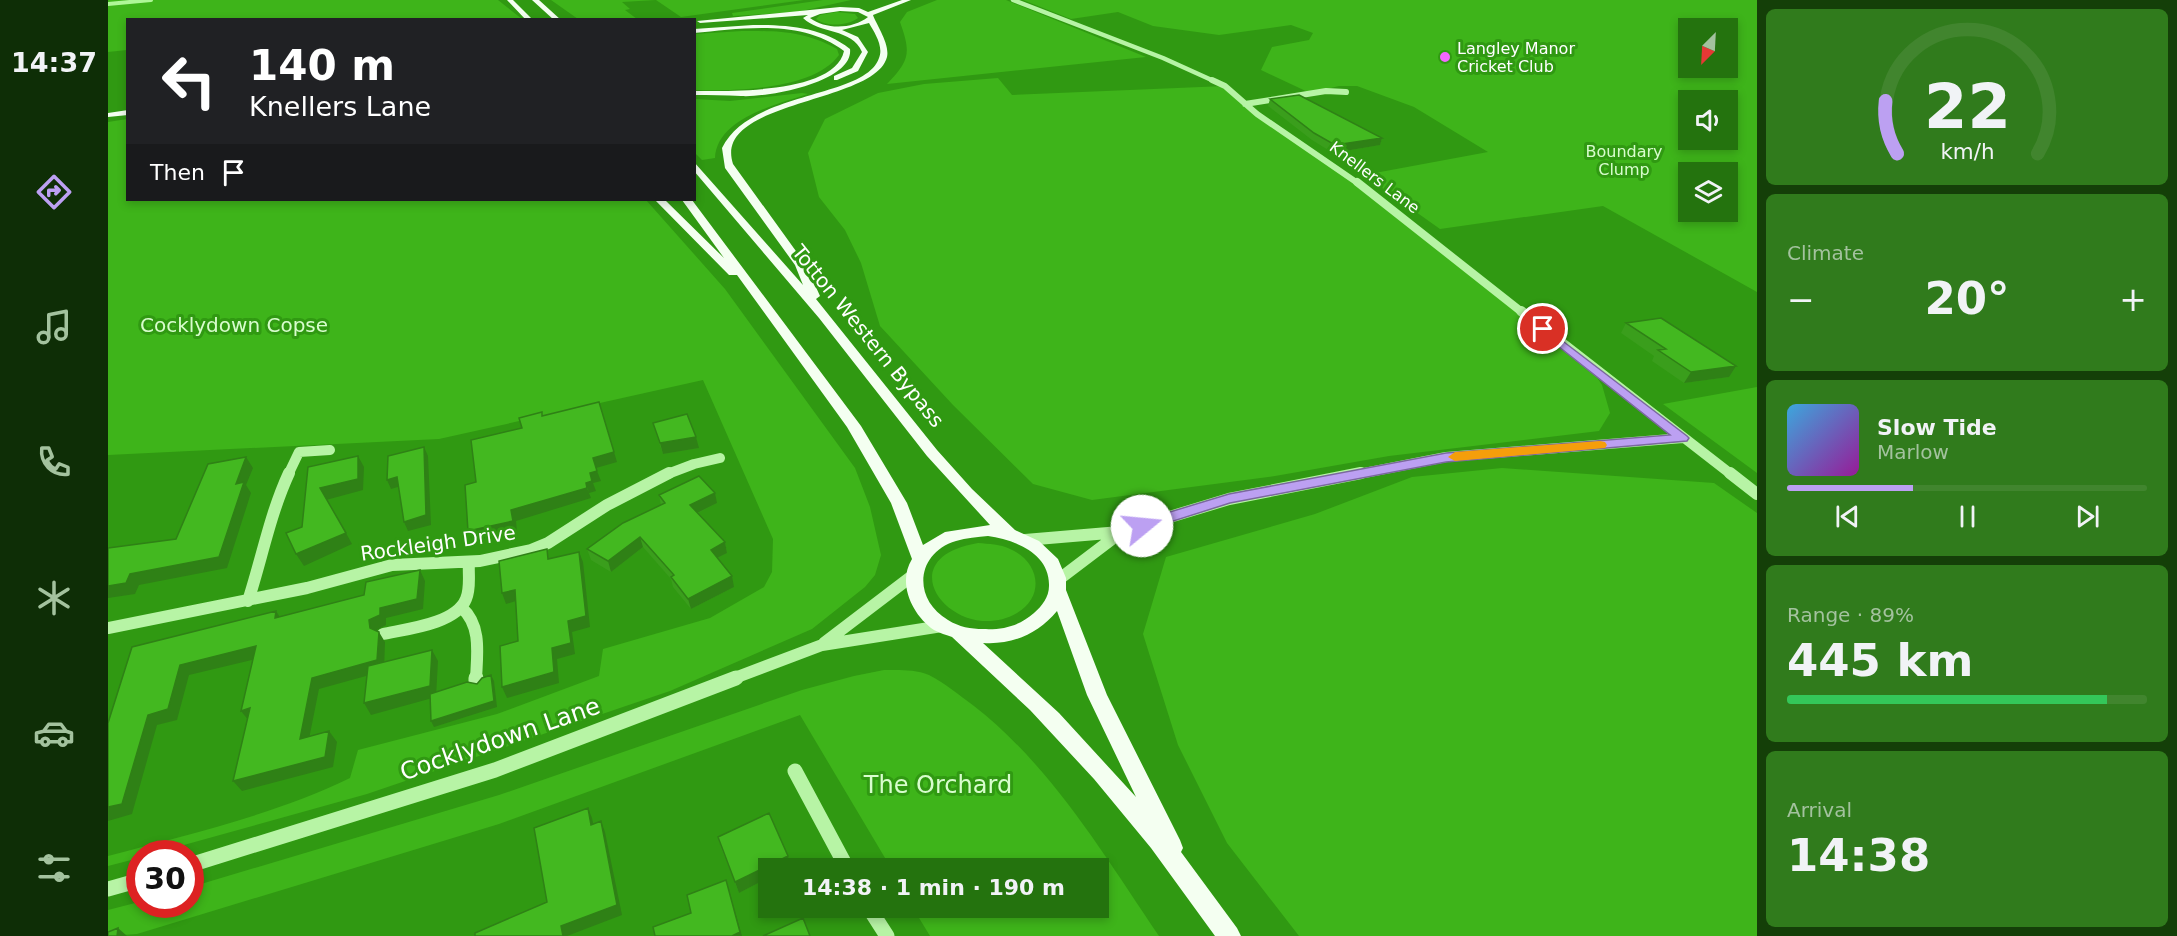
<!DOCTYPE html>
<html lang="en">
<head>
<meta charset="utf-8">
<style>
  :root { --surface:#24730e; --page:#307b1c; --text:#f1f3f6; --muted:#a3c29e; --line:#41852e; --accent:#bca0f2 }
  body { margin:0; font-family:"DejaVu Sans",sans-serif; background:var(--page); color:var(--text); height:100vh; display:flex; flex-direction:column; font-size:22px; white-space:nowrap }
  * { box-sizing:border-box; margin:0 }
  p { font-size:20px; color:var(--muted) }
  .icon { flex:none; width:33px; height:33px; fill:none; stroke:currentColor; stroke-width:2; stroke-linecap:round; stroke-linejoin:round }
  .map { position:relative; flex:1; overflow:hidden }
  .sheet { display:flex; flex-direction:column; gap:9px; padding:9px; background:#143f08; width:420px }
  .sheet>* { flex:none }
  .top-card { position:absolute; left:18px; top:18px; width:570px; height:183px; border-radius:0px; box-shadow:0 3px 9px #0003; background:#202124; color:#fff; overflow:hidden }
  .needle { width:39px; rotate:204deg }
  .fabs { position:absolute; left:1570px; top:18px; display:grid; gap:12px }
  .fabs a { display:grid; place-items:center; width:60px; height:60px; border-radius:0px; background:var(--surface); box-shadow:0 3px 9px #0003; font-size:30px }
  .speed { position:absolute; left:18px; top:840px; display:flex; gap:12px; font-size:30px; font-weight:700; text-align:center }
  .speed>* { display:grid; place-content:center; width:78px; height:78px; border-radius:50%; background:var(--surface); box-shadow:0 3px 9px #0003; line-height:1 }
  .speed .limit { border:9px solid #d22; background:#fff; color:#111 }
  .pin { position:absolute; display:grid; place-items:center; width:51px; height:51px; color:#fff; margin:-26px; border:3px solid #fff; border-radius:50%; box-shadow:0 2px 6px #0007 }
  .me { position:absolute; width:66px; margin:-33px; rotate:73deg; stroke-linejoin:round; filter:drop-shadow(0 0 4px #0008) }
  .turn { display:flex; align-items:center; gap:21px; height:126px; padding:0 24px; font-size:27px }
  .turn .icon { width:78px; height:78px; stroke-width:2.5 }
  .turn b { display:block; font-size:42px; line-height:51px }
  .then { display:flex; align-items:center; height:57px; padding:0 24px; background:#0003; gap:12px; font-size:22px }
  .big { font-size:45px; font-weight:800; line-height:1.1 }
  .sheet .widget { flex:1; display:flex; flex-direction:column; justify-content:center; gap:9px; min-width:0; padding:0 21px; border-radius:9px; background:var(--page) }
  .sheet .dial { align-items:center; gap:0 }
  .dial svg { height:156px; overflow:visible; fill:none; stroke:var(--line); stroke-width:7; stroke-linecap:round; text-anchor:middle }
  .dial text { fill:var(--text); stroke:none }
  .song { display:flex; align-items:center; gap:18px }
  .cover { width:72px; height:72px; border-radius:9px; background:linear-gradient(135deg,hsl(200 70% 55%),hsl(300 70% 35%)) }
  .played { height:6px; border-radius:3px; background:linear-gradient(90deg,var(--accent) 35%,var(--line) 35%) }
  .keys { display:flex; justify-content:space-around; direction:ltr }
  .heat { display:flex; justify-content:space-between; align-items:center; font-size:33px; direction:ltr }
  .charge { height:9px; border-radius:4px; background:linear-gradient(90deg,#34c759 89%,var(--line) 0) }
  .trip { position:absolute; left:650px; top:858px; width:351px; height:60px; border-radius:0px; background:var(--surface); box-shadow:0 3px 9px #0003; font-weight:800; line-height:60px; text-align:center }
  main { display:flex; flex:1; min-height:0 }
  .tab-bar { display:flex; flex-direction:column; width:108px; justify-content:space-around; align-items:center; background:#0e2e06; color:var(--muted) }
  .tab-bar .icon { width:42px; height:42px }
  .tab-bar .selected { color:var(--accent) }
  .tab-bar b { font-size:27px; color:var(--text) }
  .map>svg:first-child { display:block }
  .green { fill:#3eb41a; fill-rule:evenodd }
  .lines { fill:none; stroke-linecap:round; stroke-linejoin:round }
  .stream { stroke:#aef797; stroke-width:4 }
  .minor-far5 { stroke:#b7f4a5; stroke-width:4.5 }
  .minor-far4 { stroke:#b7f4a5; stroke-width:6 }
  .minor-far3 { stroke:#b7f4a5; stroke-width:8 }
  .minor-far2 { stroke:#b7f4a5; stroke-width:10 }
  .minor-far1 { stroke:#b7f4a5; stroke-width:12 }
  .minor { stroke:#b7f4a5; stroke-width:15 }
  .major { fill:#f4fff1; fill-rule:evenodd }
  .wall { fill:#3a9e1c }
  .shaded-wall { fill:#2f8116 }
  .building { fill:#43b820; stroke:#2f8116; stroke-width:1.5 }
  .route { fill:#bca0f2; stroke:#7a689d; stroke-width:1.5 }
  .slow { fill:#f59e0b }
  .poi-dot { fill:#f467ff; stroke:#309912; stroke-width:2 }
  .labels { text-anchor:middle; stroke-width:6; stroke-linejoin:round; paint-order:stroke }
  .far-poi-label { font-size:16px; fill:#fff; stroke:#309912; text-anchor:start }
  .far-park-label { font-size:16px; fill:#d8fdcd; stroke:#309912 }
  .far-street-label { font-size:16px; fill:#fff; stroke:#309912 }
  .park-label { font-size:20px; fill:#d8fdcd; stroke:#309912 }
  .street-label { font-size:20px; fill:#fff; stroke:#309912 }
  .near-street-label { font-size:24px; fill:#fff; stroke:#309912 }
  .near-park-label { font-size:24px; fill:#d8fdcd; stroke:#309912 }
</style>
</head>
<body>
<main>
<nav class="tab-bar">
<b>14:37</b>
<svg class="icon selected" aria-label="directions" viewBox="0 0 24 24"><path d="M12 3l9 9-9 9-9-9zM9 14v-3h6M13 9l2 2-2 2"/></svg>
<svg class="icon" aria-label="music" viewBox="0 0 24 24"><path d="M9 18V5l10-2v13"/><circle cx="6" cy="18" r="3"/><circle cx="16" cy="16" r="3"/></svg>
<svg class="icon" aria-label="phone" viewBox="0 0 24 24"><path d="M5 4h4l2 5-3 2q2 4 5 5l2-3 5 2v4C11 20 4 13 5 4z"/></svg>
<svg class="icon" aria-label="climate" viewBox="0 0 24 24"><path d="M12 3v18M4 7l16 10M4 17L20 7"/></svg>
<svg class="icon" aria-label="car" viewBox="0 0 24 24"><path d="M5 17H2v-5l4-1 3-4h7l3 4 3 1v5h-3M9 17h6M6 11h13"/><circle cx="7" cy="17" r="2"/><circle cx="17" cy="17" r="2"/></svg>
<svg class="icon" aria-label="filters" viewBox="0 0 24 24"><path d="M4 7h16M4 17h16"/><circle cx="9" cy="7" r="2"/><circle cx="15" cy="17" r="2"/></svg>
</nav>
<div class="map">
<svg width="1649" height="936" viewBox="0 0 1649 936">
  <rect width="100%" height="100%" fill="#309912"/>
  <path class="green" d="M0,0H390L414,19L20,20L19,50L0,52Z
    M443,0H696L573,17L548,0L514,2L522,9L517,10L529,19H470Z
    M715,0H743L689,12L625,16L624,13Z
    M829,0H898L1038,57L779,84C802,60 803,53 792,22L799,12Z
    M915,0H1649V292L1495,206L1332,229L1256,175L1380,152L1306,107L1249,86H1231L1202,93L1153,70L1164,47L1201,40L1205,33L1183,25L1111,35L1045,26L1010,12L963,19ZM1581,28H1620V68H1581ZM1581,100H1620V140H1581ZM1581,172H1620V212H1581Z
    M729,12L747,14L750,18C740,26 718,27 708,19L712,15Z
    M634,31C671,31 696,31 729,49L731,55C706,90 627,91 587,90V34Z
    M890,78L904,95L1117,86L1149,114L1237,173L1480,364L1494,385L1502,413L1491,431L1281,456L1167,476L984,500L925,484L845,405L772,326L753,263L737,230L711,197L700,153L717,119L770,93L816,84Z
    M694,93L700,94C670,104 609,118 607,158L594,160L587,153V99L622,101Z
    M19,119L20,200H538L617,289L747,468L762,507L773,555L767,575L757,587L704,629L562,691L259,794L47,853L32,854L31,858L0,866V856C81,834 166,815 242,778L250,750L389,714L491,676L495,649L602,618L656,587L664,572L665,539L595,380L331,439L0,455V122Z
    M1649,387V473L1555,404Z
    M1394,468L1606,483L1649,513V936H1191L1119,843L1070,745L1035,634L1058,557L1207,514L1304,477Z
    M870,543C881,544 892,544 902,549C931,561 938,596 909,613C849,648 774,559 870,543Z
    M776,670C791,670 806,669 821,675C837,683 851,695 866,706C944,767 996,855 1051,936H822L805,908H990V868H783L692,715L391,824L29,934L0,936V910L31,902L32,904H82L83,887L391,795L694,690L746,676Z"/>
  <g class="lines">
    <path class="stream" d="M0,4L43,0"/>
    <path class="minor-far5" d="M905,0L1055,58L1108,82"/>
    <path class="minor-far4" d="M1104,80L1117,86L1149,114L1251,184
      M1137,104L1218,91L1238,92"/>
    <path class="minor-far3" d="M1249,182L1415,313"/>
    <path class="minor-far2" d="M1413,311L1624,475
      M180,475L191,452L222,450
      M557,475L586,464L612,458
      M1246,475L1338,457L1575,438"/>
    <path class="minor-far1" d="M1622,473L1649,494
      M917,540L1012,532L1121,499L1253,473
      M950,580L1012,533
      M140,601C154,558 162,514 181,473
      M354,608C374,626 369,655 368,679
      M0,628L199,588L284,565L372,561L423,550L440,543L499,505L561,473
      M275,634C298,629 348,624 358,599C363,588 360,574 361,562
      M716,643L804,576
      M624,679L714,645L834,626"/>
    <path class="minor" d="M368,681V678
      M687,771L739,868
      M82,865L387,770L628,678
      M0,889L32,880
      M761,908L779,936"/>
    <path class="major" d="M399,0H405L425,20H418Z
      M424,0H431L453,20H446Z
      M794,0H803L765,15C768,24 782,44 779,57C767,104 604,100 625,164L698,265L712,296L708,299L829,450L864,489L907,530L931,541L950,559L958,578V590L999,695L1072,840L1075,848L1073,852L1129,928L1133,936H1107L1043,848L986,779L922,710L844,637C839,635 831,633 826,630C804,615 789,583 804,559L783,503L739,427L629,275H621L547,200H557L616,258L574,200H584L753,426L799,503L815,545L837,532L882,525L819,456L711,318L586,171V162L695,285L687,265L617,168L614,148C642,90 757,99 771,58C776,46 766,32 761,23L734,30L750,37L760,52L750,71L729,80H726V76L744,68L754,52C744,28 711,34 695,18L700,15L592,23L589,21L732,7L751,8L760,12ZM732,11L750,12L760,17C745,29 718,30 702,18L712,14ZM880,536C907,540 942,553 941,586C941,597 934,606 926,613C911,626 895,630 875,629C863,629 851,627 840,620C804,599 808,553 848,541C858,538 870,537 880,536ZM949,611L979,695L1028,797L951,713L875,643C904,645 930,634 949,611Z
      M645,25C680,25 714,27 742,49C746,82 658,98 633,96C618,95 602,95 586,95V91C621,91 727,94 736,51C695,19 635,28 586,33V29Z
      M20,110V115L0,117V113Z"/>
  </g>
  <path class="wall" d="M1162,99L1274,138L1272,145L1225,153L1204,140L1160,106Z
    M1518,323L1621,377L1576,383L1544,361L1546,356L1513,333Z
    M545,423L591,448L555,454L548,434Z
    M551,495L609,503L590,513L617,542L619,553L609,558L626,587L583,609L565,587L563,579L535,547L503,572L483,560L479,549L553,505Z
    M610,837L680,856L683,867L660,868V878L631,893L613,848Z"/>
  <path class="shaded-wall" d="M1274,138L1272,145L1225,153L1227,145Z
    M1628,366L1621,377L1576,383L1583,372Z
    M588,437L591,448L555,454L552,443Z
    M316,447L320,456L323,525L300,531L296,522Z
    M506,452L509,462L488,468L485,458Z
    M250,456L256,467L255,490L218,500L212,488Z
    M138,457L145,468L138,485L143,493L119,568L31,585L27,594L0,598V586L22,574L111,557L128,484Z
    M489,471L493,481L485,483L488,491L481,493L478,483L482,473Z
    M289,477L293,486L283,489L279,480Z
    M479,488L483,498L408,521L409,532L365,541L360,531L403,510Z
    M607,493L609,503L585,515L582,505Z
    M238,533L244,544L196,566L188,554Z
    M532,537L535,547L503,572L500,561Z
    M617,542L619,553L605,560L603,550Z
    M471,552L475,562L482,627L464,632L467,654L449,659L451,683L399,698L394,687L444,648L460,621Z
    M312,570L317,581L315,609L278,618V625L267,631L262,628L261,620L272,608Z
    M624,576L626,587L583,609L580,599Z
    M407,590L411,600L398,604L394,593Z
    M168,611L175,622L167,618Z
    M271,632L277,642L276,671L211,689L199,749L192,739L204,678Z
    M148,646L156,657L81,675L69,720L49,725L24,814L0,821V807L40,715L72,665Z
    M324,650L330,661L328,697L263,715L256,703Z
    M383,675L386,681L389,707L326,727L323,721Z
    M142,708L141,721L133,711Z
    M221,731L229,742L225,767L134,791L125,781Z
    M480,808L484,818L488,836L483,825Z
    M493,821L497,832L514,915L459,936H455L453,926Z
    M680,856L683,867L679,868H660V878L631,893L627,882Z
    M618,880L634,936H624Z
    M10,928L19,936H9Z"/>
  <path class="building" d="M1191,95L1274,138L1227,145L1206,133L1162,99Z
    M1553,318L1628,366L1583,372L1550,350L1558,349L1518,323Z
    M491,402L506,452L485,458L489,471L482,473L484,481L478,483L479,488L403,510L405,521L360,531L357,485L368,482L363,440L414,428L411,418L434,412V416Z
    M579,414L588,437L552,443L545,423Z
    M316,447L318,515L296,522L289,477L279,480L280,456Z
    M250,456V479L212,488L238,533L188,554L178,533L194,527L200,467Z
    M138,457L128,484L136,482L111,557L22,574L18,583L0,586V548L68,539L100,464Z
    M591,476L607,493L582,505L617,542L603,550L624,576L580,599L563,577L566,575L532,537L500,561L479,549L515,523L557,503L551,495Z
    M439,549L440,559L471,552L478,616L460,621L463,643L444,648L446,672L394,687L392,646L410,641L407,590L394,593L391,561Z
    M312,570L309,599L272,608V615L261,620L262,628L271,632L269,660L204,678L192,739L221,731L217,757L125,781L142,708L133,711L148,646L72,665L60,709L40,715L14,804L0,807V723L24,647L168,611L167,618L256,595L258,582Z
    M324,650L322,686L256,703L260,666Z
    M383,675L386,701L323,721L322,694L359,682L369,684L374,678Z
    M480,808L483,825L493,821L509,905L453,926L455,936H367V933L439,902L426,828Z
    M661,813L680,856L627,882L610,837Z
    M618,880L632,932L624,936H547L545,927L583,913L579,895Z
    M695,918L702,936H655Z
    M10,928L9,936H0V932Z"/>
  <path class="route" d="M1435,326L1579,436L1581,438L1579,441L1338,462L1122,503L1034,531L1027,526L1029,522L1121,494L1338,453L1562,435L1431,331V327Z"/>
  <path class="slow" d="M1492,441L1497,442L1499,445L1497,448L1347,461L1340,457L1347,452Z"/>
  <circle class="poi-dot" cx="1337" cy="57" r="6"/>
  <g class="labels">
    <g class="far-poi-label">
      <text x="1349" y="54">Langley Manor<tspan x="1349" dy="18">Cricket Club</tspan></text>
    </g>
    <g class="far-park-label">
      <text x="1516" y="157">Boundary<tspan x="1516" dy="18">Clump</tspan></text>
    </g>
    <g class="far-street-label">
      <text transform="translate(1267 177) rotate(37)" y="6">Knellers Lane</text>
    </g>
    <g class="park-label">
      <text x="126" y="332">Cocklydown Copse</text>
    </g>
    <g class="street-label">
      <text transform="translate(760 336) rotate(51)" y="7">Totton Western Bypass</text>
      <text transform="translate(330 543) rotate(-8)" y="7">Rockleigh Drive</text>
    </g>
    <g class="near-street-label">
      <text transform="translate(392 739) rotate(-19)" y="8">Cocklydown Lane</text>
    </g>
    <g class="near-park-label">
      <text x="830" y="793">The Orchard</text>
    </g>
  </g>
</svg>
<div class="fabs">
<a><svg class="needle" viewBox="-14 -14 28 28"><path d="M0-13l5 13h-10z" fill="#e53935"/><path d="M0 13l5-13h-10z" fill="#a3c29e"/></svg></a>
<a><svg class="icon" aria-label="sound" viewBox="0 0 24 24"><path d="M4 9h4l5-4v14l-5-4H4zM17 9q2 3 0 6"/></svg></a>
<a><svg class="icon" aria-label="layers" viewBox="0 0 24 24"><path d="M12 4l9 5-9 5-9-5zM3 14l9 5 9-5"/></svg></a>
</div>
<div class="speed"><div class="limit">30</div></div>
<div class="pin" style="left:1435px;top:329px;background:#d93025"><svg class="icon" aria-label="arrive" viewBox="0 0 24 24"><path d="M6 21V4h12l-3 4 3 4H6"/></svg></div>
<svg class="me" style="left:1034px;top:526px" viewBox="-20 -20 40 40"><circle r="19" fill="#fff"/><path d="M0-13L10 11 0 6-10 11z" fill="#bca0f2"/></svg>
<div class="trip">14:38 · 1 min · 190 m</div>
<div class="top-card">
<div class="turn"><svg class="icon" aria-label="left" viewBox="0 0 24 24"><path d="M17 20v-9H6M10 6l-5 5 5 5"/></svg><div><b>140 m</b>Knellers Lane</div></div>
<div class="then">Then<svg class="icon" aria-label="arrive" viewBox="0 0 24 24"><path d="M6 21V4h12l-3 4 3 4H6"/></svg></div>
</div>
</div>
<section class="sheet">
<div class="widget dial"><svg viewBox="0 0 100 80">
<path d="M14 69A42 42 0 1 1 86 69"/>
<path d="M14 69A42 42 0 0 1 8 42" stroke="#bca0f2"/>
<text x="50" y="56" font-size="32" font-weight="700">22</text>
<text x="50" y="72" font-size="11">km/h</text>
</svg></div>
<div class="widget"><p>Climate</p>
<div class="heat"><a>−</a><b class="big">20°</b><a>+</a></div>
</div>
<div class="widget">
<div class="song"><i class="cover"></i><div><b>Slow Tide</b><p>Marlow</p></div></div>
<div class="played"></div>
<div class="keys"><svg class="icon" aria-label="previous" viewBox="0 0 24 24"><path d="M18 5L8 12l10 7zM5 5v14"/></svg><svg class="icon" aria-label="pause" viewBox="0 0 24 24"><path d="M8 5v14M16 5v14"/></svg><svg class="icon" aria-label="next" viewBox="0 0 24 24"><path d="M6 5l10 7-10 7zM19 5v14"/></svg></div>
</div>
<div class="widget"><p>Range · 89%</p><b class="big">445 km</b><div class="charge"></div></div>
<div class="widget"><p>Arrival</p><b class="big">14:38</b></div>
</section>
</main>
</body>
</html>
